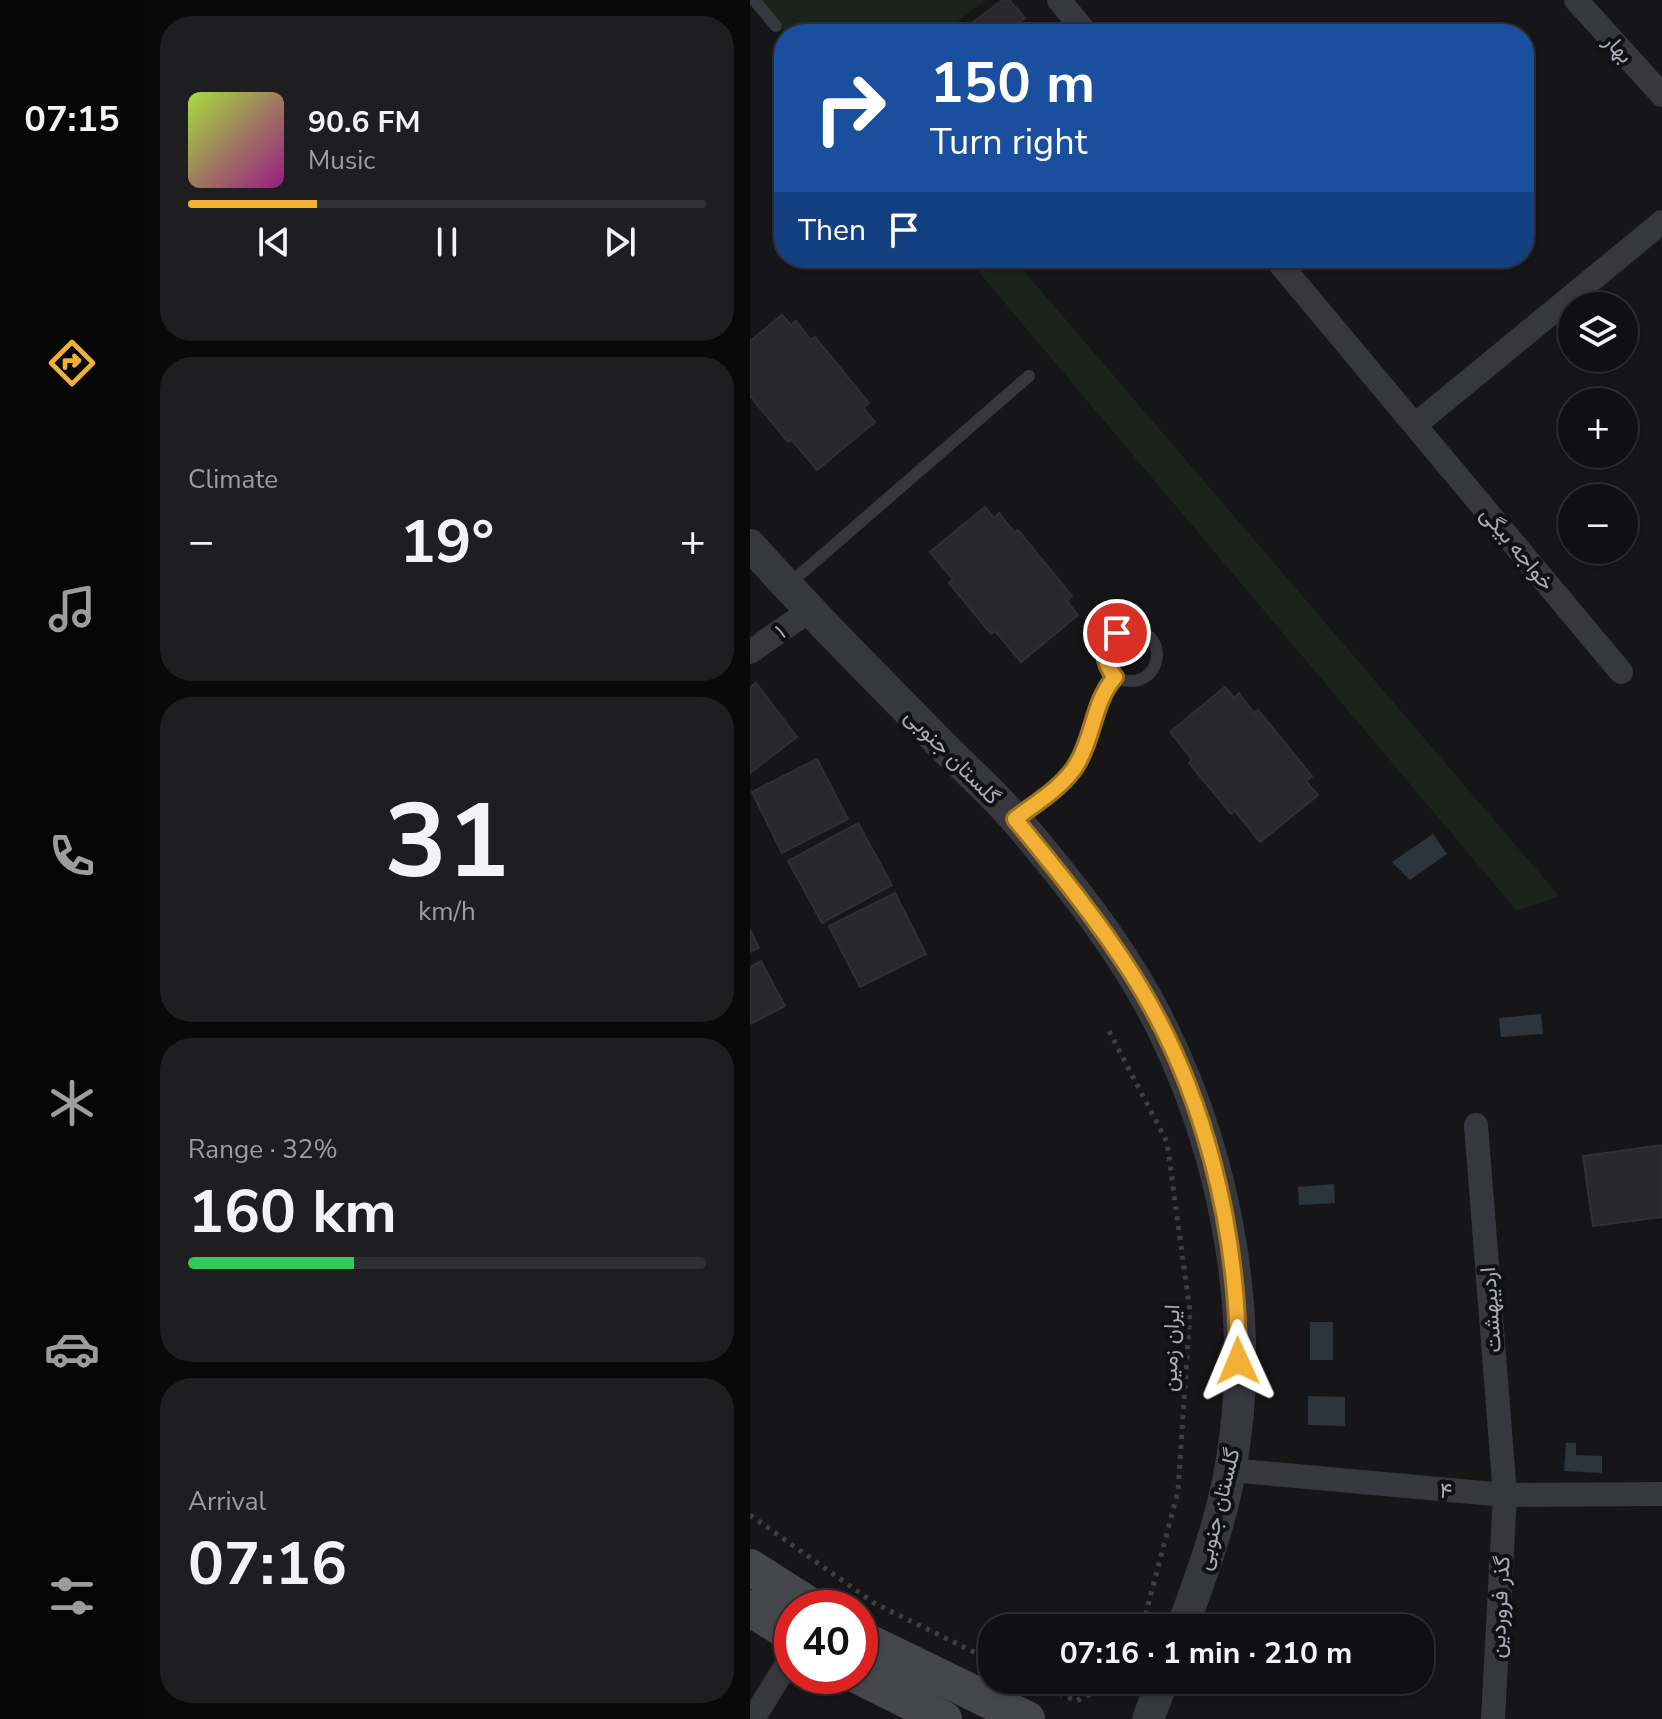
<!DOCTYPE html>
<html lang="en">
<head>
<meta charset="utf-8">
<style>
  :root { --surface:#101012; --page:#1e1e20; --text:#f1f3f6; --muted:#9c9d9f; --line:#303032; --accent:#f2b134 }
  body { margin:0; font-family:"Nunito Sans",Vazirmatn,sans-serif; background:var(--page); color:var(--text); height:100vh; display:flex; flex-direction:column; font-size:30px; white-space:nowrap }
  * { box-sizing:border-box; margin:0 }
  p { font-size:26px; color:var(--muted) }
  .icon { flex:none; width:44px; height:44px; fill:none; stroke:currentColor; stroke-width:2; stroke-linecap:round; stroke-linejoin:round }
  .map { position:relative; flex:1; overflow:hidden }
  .sheet { display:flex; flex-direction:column; gap:16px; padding:16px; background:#09090a; width:606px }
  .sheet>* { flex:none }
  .banner { position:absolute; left:24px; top:24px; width:760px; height:244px; border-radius:32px; box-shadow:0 2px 6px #0004,0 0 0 2px var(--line); background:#1a4fa0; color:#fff; overflow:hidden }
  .controls { position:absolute; left:808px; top:292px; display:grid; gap:16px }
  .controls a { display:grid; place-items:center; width:80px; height:80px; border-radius:50%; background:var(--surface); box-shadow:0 2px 6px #0004,0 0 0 2px var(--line); font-size:40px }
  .speed { position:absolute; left:24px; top:1590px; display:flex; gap:16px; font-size:40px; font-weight:700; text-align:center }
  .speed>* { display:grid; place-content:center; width:104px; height:104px; border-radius:50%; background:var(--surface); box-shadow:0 2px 6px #0004,0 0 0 2px var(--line); line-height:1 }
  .speed .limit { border:12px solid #d22; background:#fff; color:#111 }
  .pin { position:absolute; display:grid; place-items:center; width:68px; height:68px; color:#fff; margin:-34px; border:4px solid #fff; border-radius:50%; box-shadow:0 2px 8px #0007 }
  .me { position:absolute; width:88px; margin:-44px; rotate:359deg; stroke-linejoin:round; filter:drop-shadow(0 0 6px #0008) }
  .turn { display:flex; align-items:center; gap:28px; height:168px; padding:0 24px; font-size:36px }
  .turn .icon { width:104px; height:104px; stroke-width:2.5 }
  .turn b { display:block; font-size:56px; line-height:68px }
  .then { display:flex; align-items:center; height:76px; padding:0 24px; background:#0003; gap:16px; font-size:30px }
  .big { font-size:60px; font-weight:700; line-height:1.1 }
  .sheet .tile { flex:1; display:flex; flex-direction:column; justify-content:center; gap:12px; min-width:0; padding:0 28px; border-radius:32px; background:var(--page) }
  .sheet .dial { align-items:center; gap:0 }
  .dial b { font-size:104px; line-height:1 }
  .song { display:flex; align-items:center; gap:24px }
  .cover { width:96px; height:96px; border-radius:12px; background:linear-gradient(135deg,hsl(80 70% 55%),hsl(310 70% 35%)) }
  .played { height:8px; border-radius:4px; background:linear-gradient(90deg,var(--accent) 25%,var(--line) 25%) }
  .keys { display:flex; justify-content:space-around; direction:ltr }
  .heat { display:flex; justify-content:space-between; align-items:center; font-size:44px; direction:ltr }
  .charge { height:12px; border-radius:6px; background:linear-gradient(90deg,#34c759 32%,var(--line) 0) }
  .trip { position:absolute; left:228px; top:1614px; width:456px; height:80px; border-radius:32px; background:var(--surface); box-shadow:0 2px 6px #0004,0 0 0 2px var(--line); font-weight:700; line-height:80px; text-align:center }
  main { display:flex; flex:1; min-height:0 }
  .tabs { display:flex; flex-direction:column; width:144px; justify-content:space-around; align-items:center; background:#060607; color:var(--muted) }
  .tabs .icon { width:56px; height:56px }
  .tabs .current { color:var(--accent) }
  .tabs b { font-size:36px; color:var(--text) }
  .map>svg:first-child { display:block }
  .green { fill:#1c231d }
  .water { fill:#2c353c }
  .building { fill:#29292c; stroke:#303034; stroke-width:2 }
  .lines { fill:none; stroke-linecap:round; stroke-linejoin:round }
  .path { stroke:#3d3f44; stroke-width:5; stroke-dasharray:4 6; stroke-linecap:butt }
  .service { stroke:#37383d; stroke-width:12 }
  .minor { stroke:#37383d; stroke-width:24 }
  .tertiary { stroke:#37383d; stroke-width:32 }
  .secondary { stroke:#45474d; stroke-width:36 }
  .route-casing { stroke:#9d7322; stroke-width:20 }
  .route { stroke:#f2b134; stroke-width:14 }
  .labels { text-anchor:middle; stroke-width:8; stroke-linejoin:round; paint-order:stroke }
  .street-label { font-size:22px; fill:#a8adb8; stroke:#111113 }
</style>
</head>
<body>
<main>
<nav class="tabs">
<b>07:15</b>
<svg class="icon current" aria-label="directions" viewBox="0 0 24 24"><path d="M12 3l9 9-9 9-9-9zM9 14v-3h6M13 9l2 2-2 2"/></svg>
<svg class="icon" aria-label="music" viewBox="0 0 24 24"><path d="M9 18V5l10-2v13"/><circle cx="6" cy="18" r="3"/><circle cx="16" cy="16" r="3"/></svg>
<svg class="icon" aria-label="phone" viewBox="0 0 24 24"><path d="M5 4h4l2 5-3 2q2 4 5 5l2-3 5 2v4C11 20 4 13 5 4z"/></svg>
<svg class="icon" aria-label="climate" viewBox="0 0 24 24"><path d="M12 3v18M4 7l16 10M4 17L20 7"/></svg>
<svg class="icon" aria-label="car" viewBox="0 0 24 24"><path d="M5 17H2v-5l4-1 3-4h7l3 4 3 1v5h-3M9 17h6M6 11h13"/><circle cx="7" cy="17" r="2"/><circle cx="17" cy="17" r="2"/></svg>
<svg class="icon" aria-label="filters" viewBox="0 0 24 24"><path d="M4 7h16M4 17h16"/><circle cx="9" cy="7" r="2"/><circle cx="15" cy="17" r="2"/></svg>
</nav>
<section class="sheet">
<div class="tile">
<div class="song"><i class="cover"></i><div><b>90.6 FM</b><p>Music</p></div></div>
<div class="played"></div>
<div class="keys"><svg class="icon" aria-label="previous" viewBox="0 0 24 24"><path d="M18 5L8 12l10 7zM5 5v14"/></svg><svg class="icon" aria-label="pause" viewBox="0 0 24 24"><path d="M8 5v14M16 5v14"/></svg><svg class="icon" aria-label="next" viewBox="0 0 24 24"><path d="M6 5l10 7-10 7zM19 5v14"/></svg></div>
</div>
<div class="tile"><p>Climate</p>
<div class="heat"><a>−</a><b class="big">19°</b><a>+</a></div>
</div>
<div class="tile dial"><b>31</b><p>km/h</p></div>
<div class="tile"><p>Range · 32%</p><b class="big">160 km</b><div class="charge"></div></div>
<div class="tile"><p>Arrival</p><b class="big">07:16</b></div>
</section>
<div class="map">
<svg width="912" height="1719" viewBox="0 0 912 1719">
  <rect width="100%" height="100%" fill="#161618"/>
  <path class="green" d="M11,0H235L192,34H35Z
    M217,258H263L809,896L767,911Z"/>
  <path class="water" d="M683,834L697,854L660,880L642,862Z
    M791,1014L793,1034L751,1037L749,1018Z
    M584,1184L585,1203L549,1205L548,1187Z
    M560,1322H583V1360H560Z
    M558,1396L595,1397V1426L558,1425Z
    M816,1443H826V1455L852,1456V1473L814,1471Z
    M553 1621a9 9 0 1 1 18 0a9 9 0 1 1-18 0Z"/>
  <path class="building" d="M253,0H259L275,18L268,24L275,34H207Z
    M32,315L41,325L46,321L61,340L65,337L119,403L113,408L125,422L67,470L41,439L38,442L0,396V341Z
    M235,507L244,518L249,513L265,533L268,530L322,596L317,601L328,615L271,662L245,631L241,634L199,583L203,579L180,552Z
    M6,683L47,737L0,773V687Z
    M475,687L484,698L489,693L504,713L508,710L562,776L556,781L568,795L510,842L485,811L481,814L439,763L442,759L420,732Z
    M67,759L98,819L32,853L2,792Z
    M108,823L142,885L72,923L38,861Z
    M145,893L176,954L110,987L79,926Z
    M0,929L9,948L0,952Z
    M11,961L35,1006L0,1024V967Z
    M912,1145V1217L843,1226L833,1156Z"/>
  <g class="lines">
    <path class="path" d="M359,1031L417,1142L440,1312L428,1491L392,1628
      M0,1515L124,1603L242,1661
      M282,1680L326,1701L371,1680
      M55,1682L82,1695"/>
    <path class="service" d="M4,0L26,26
      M39,584L279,376
      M355 655a26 26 0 1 1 52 0a26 26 0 1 1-52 0Z
      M268,817C288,802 316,786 328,762C342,734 344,702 365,677"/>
    <path class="minor" d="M309,0L337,34
      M826,0L912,95
      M525,258L871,672
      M665,425L912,222
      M0,652L59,611
      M726,1125L755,1495L743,1719
      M480,1470L755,1495L912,1494
      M3,1719L42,1656"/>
    <path class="tertiary" d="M0,545C59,611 121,673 183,736C211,765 242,792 268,822C323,887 378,956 415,1034C478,1165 507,1327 480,1471C470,1525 451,1577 432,1628
      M398,1719L413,1680"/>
    <path class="secondary" d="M0,1567L64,1608
      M0,1608L42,1635
      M110,1638L277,1719
      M108,1676L194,1719"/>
  </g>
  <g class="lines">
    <defs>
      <path id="route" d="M367,633C352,646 352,662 365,677C343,702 344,736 327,764C313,787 286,803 265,819C306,869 347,919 382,974C454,1087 488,1228 488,1361"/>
    </defs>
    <use href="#route" class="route-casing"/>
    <use href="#route" class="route"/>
  </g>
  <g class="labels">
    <g class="street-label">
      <text transform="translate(869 48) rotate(48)" y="8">بهار</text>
      <text transform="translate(768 548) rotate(50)" y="8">خواجه بیگی</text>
      <text transform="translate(30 631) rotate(-34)" y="8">۱</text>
      <text transform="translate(203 756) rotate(45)" y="8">گلستان جنوبی</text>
      <text transform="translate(740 1310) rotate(-94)" y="8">اردیبهشت</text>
      <text transform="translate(420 1348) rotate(-88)" y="8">ایران زمین</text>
      <text transform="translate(696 1490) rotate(5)" y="8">۴</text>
      <text transform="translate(467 1509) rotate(-76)" y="8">گلستان جنوبی</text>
      <text transform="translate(749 1607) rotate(-87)" y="8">گذر فروردین</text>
    </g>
  </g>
</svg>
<div class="controls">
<a><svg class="icon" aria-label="layers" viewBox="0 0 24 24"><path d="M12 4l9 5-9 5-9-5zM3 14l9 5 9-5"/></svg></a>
<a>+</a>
<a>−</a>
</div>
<div class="speed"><div class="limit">40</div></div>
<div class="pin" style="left:367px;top:633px;background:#d93025"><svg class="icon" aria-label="arrive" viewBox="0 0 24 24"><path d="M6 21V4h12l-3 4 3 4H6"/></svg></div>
<svg class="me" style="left:488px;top:1361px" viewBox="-20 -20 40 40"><path d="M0-17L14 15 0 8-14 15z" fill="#f2b134" stroke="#fff" stroke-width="4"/></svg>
<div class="trip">07:16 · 1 min · 210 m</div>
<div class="banner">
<div class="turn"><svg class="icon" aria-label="right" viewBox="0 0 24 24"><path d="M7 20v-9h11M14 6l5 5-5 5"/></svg><div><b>150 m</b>Turn right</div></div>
<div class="then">Then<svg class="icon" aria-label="arrive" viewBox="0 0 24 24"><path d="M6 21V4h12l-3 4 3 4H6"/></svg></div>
</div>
</div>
</main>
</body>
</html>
